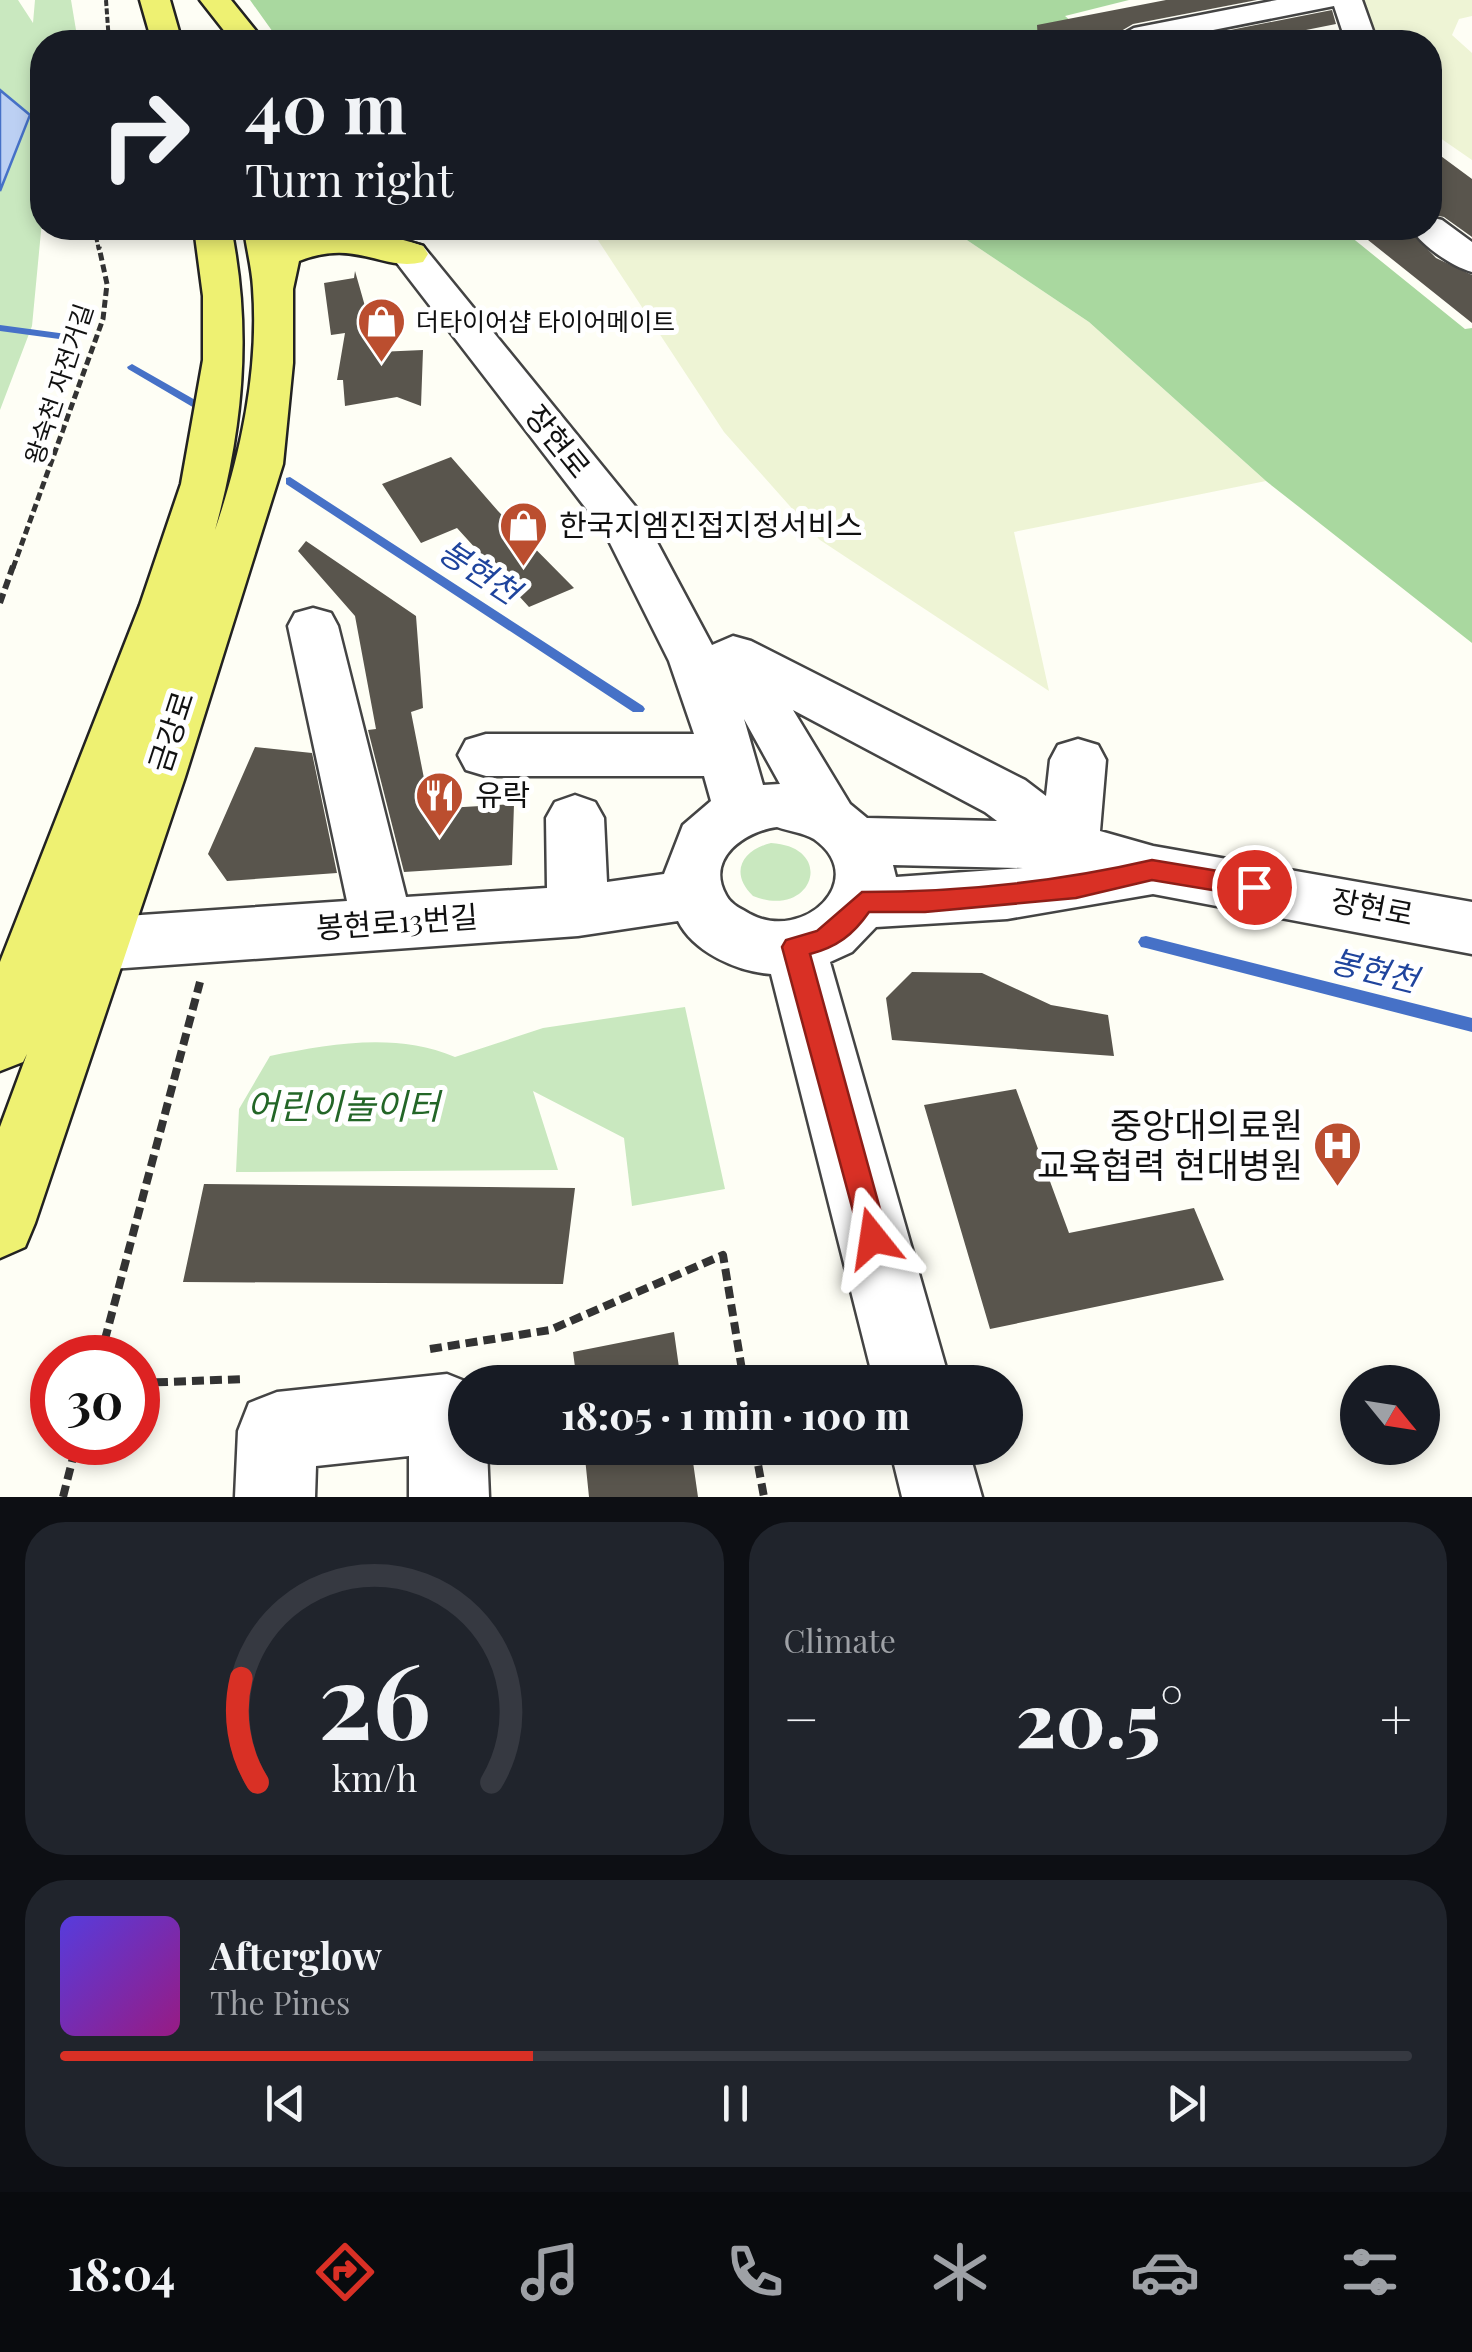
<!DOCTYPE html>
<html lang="en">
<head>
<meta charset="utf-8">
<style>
  :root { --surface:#171b24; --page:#20242c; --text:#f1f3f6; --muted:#9ea1a6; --line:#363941; --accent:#d93025 }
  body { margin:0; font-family:"Playfair Display","Noto Sans KR",serif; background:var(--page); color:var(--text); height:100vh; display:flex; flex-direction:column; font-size:38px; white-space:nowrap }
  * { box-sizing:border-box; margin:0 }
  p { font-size:32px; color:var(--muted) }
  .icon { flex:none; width:55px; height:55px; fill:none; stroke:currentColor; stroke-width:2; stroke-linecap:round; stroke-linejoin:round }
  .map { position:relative; height:1497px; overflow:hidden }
  .panel { display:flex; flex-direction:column; gap:25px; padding:25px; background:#0d0f14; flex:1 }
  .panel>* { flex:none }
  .top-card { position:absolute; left:30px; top:30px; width:1412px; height:210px; border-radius:40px; box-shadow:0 5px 15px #0003; background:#171b24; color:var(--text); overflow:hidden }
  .needle { width:65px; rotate:120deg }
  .buttons { position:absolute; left:1340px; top:1365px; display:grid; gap:20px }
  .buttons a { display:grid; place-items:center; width:100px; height:100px; border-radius:50%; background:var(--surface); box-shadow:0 5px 15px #0003; font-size:50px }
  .speed { position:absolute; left:30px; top:1335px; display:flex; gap:20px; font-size:50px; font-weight:700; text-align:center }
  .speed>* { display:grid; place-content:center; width:130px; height:130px; border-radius:50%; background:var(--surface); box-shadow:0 5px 15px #0003; line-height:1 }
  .speed .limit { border:15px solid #d22; background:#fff; color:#111 }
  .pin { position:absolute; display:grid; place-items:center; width:85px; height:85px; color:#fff; margin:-42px; border:5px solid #fff; border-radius:50%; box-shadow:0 2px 10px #0007 }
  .me { position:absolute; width:110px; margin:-55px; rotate:345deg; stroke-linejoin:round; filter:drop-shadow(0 0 8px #0008) }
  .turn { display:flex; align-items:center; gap:35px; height:210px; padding:0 50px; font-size:45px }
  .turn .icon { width:130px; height:130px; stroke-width:2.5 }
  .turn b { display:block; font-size:70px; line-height:85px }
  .big { font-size:75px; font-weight:800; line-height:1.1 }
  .panel .widget { flex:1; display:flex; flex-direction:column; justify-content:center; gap:15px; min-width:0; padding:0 35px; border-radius:40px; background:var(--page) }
  .panel .dial { align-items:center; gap:0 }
  .dial svg { height:260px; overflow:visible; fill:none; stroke:var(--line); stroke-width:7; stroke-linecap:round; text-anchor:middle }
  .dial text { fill:var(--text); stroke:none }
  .song { display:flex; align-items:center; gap:30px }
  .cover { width:120px; height:120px; border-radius:15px; background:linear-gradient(135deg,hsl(250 70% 55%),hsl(310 70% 35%)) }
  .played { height:10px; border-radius:5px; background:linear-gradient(90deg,var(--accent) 35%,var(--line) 35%) }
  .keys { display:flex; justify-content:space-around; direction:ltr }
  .heat { display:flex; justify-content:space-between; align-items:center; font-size:55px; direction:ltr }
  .panel .tiles { flex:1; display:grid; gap:25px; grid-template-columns:1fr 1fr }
  .widget:last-child { grid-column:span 2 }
  .trip { position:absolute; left:448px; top:1365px; width:575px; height:100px; border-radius:50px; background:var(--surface); box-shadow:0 5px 15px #0003; font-weight:800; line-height:100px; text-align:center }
  .tab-bar { display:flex; height:160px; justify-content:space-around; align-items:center; background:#090b0e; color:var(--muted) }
  .tab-bar .icon { width:70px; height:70px }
  .tab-bar .selected { color:var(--accent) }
  .tab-bar b { font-size:45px; color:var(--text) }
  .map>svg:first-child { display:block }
  .farmland { fill:#eef4d5 }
  .green { fill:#c9e8bf }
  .forest { fill:#a9d89f }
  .water { fill:#bcd0f3; stroke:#4671c7; stroke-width:2.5 }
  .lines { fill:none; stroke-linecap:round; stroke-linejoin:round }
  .stream { fill:#4671c7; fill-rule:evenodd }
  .building { fill:#59554d }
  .minor-casing { stroke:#444; stroke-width:5 }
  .major-casing { stroke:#222; stroke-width:5 }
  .path-far3 { stroke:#333; stroke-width:4; stroke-dasharray:6 2.5; stroke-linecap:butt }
  .path-far2 { stroke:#333; stroke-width:5; stroke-dasharray:8 4; stroke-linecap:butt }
  .path-far1 { stroke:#333; stroke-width:6; stroke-dasharray:10 5; stroke-linecap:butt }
  .path { stroke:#333; stroke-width:8; stroke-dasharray:12 6; stroke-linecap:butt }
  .minor { fill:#fff; fill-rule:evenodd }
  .major { fill:#eef172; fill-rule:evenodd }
  .route { fill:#d93025; stroke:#8d1f18; stroke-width:2.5 }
  .labels { text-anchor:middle; stroke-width:10; stroke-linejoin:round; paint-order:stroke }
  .far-poi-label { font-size:25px; fill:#111; stroke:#fff; text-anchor:start }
  .far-street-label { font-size:25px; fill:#111; stroke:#fff }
  .street-label { font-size:30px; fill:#111; stroke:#fff }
  .poi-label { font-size:30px; fill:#111; stroke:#fff; text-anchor:start }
  .water-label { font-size:32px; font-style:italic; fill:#1f449d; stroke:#fff }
  .near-park-label { font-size:35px; font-style:italic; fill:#236627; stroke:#fff }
  .near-poi-label { font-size:35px; fill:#111; stroke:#fff; text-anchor:end }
</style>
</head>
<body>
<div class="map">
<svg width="1472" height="1497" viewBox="0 0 1472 1497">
  <rect width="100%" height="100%" fill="#fefef5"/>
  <path class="farmland" d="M1358,0H1472V16L1459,19L1452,35L1472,53V160L1430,131V42H1372Z
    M590,228H949L1089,322L1266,481L1014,532L1049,691L820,540L724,432Z"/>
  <path class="green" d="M0,0H18L33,23L35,0H71L78,42H42V221L32,326L0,410V191L30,115L0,90Z
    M771,843C837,847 813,920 753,896C729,873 742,850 771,843Z
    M685,1007L725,1189L632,1206L624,1138L533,1091L558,1170L236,1172L239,1109L270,1056C331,1044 395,1032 455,1057L543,1028Z"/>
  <path class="forest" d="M250,0H1129L1065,16L1096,42H280Z
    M949,228H1340L1465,329L1472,328V643L1266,481L1089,322Z"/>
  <path class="water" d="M0,90L30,115L0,191Z"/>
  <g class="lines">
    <path class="stream" d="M0,325L74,335L79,338L74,341L0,331Z
      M132,364L204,405L205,407L204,409H196L128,369L127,367Z
      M290,477L643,706L645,709L643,712H633L286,484V478Z
      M1146,936L1472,1018V1032L1146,948L1141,947L1138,942L1141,937Z"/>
  </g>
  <path class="building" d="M1166,0H1257L1133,24L1116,34L1118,42H1038L1037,25Z
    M1332,10L1336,24L1306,30L1326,42H1170Z
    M1430,148L1472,179V237L1444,217L1430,214Z
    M1353,228H1407L1436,258L1472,275V323Z
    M355,271L378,352L423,350L421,406L397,397L345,406L343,380H337L345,333L331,335L324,283L354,278Z
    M451,457L498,511L574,588L529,607L457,528L421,543L382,484Z
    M306,541L416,616L423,708L411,712L430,809L514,804L512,865L404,872L368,730L376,729L355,616L298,551Z
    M255,747L312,753L337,873L227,881L208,854Z
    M912,972L982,973L1051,1005L1108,1015L1114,1056L892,1040L886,998Z
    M1016,1089L1069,1233L1194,1208L1224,1280L990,1329L924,1105Z
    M204,1184L575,1188L563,1284L183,1282Z
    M674,1332L681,1382H577L573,1352Z
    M584,1448H691L698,1497H589Z"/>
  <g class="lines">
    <defs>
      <path id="minor" d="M1277,0H1362L1377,42H1346L1334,6L1153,42H1122L1118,37L1134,28Z
        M1430,217L1442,220L1472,242V272C1451,266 1422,246 1411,228H1430Z
        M409,242L423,246L643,516L712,645L733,636L751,641L1025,780L1046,796L1050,760L1058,745L1078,739L1098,745L1106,760L1100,831L1153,846L1472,902V954L1153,894L1007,919L876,927L852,952L830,962L950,1382H874L771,974C738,972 693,952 678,921L578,936L97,970L75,962L66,944L75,926L97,918L347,901L288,626L295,613L313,608L331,613L338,626L406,897L547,888L546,818L555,802L575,795L595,802L604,818L607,882L664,874L683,825L711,801L704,776H486L466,770L458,755L466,740L486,734H694L669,661L605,533L390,254L395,246ZM793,710L985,812L997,821L867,818L850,804ZM744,719L780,784L763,785ZM777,827C788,831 804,833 814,839C871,879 804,943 750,914C742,909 731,905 726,895C705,858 746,831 777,827ZM893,865L1023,868L896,877Z
        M447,1374L467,1382L465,1448H487L489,1497H409V1456L316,1466L315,1497H235L238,1431L249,1403L277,1392Z
        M890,1448H968L982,1497H902Z"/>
      <path id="major" d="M140,0H170L182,42H152Z
        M200,0H231L265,42H233Z
        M194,228H231C252,331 243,428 215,530C241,454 259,369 253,288C252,268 246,247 244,228H280L283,240C334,224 373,230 423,246L428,254L423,262C381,272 358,238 299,261L293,289V363L283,464L185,777L35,1223L25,1247L0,1258V1127L27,1054L23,1062L0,1071V962L140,605L181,484L203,360V296Z"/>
    </defs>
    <use href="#minor" class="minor-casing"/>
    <use href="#major" class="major-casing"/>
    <path class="path-far3" d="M106,0L109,42
      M94,228L99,250"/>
    <path class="path-far2" d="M13,568L103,319L107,284L99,247"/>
    <path class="path-far1" d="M0,603L13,566"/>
    <path class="path" d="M430,1349L550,1330L723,1255L744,1382
      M100,1358L200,982
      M138,1383L245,1379
      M755,1448L764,1497
      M63,1497L77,1442"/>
    <use href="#minor" class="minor"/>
    <use href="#major" class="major"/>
  </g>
  <path class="route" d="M1152,860L1254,877L1267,887L1254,897L1152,880L1076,898L925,912H869C853,935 837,947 810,954L888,1238L883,1248L873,1252L863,1248L782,947L786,940L817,931L862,892C961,892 1057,882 1152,860Z"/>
  <defs>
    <symbol id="shop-pin" viewBox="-11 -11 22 30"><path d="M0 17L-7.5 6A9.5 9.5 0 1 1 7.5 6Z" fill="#bb4e2f" stroke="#fff"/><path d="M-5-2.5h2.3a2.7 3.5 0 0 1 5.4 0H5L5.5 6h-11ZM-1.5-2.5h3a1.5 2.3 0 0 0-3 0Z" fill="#fff"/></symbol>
    <symbol id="restaurant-pin" viewBox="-11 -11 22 30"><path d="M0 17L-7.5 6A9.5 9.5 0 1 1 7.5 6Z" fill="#bb4e2f" stroke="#fff"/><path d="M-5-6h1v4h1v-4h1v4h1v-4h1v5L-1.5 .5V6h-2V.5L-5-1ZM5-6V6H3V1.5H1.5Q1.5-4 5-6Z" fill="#fff"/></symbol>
    <symbol id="hospital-pin" viewBox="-11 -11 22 30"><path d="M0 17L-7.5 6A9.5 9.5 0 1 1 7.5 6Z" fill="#bb4e2f" stroke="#fff"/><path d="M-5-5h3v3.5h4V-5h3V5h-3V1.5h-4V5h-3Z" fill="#fff"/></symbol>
  </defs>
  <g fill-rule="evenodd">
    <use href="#shop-pin" x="354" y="294" width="55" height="75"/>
    <use href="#shop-pin" x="496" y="498" width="55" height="75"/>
    <use href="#restaurant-pin" x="412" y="768" width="55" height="75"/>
    <use href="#hospital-pin" x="1310" y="1118" width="55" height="75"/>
  </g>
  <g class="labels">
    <g class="far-poi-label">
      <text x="416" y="331">더타이어샵 타이어메이트</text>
    </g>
    <g class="far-street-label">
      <text transform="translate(59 384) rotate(-72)" y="9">왕숙천 자전거길</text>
    </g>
    <g class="street-label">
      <text transform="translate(557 442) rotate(51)" y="10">장현로</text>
      <text transform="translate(172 732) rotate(-72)" y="10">금강로</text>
      <text transform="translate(1372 908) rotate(11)" y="10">장현로</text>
      <text transform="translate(397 923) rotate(-4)" y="10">봉현로13번길</text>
    </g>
    <g class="poi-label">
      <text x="559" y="536">한국지엠진접지정서비스</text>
      <text x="475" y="806">유락</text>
    </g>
    <g class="water-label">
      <text transform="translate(479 572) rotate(33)" y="11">봉현천</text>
      <text transform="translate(1374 971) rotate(14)" y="11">봉현천</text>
    </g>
    <g class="near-park-label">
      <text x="343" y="1119">어린이놀이터</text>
    </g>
    <g class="near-poi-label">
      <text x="1303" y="1138">중앙대의료원<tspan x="1303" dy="40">교육협력 현대병원</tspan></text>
    </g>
  </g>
</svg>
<div class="buttons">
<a><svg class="needle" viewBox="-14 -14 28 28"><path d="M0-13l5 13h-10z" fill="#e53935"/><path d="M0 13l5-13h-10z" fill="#9ea1a6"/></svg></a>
</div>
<div class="speed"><div class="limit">30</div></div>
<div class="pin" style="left:1254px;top:887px;background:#d93025"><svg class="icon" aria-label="arrive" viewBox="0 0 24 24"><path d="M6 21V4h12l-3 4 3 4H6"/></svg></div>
<svg class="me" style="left:873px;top:1238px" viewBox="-20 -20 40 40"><path d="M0-17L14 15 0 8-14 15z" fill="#d93025" stroke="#fff" stroke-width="4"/></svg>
<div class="trip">18:05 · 1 min · 100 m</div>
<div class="top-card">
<div class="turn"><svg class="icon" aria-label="right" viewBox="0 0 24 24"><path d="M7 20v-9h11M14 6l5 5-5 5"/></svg><div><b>40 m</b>Turn right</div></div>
</div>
</div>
<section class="panel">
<div class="tiles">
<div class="widget dial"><svg viewBox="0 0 100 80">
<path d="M14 69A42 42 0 1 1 86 69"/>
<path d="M14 69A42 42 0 0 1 9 37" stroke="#d93025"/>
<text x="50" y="56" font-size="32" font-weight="700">26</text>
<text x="50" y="72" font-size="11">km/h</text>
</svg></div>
<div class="widget"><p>Climate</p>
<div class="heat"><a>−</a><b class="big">20.5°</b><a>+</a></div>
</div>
<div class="widget">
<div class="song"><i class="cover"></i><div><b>Afterglow</b><p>The Pines</p></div></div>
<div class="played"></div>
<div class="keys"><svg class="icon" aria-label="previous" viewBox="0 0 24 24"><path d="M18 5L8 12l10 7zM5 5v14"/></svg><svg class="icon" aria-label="pause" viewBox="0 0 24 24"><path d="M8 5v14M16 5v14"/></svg><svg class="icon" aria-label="next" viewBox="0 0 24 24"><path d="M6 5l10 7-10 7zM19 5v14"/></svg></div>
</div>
</div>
</section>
<nav class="tab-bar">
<b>18:04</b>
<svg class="icon selected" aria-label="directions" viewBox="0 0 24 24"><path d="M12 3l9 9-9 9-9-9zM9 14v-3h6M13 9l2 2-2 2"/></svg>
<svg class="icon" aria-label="music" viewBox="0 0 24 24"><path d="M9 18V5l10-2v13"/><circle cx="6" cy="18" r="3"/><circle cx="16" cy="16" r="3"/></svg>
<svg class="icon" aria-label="phone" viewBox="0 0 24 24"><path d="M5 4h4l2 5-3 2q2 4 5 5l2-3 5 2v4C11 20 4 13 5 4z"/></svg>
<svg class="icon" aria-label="climate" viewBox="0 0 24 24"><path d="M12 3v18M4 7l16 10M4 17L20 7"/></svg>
<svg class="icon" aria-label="car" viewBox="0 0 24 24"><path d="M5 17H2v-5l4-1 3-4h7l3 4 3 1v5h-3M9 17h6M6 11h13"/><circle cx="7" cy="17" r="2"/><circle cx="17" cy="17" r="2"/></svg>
<svg class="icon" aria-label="filters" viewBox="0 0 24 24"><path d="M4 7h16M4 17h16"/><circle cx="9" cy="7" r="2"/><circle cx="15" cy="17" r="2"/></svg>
</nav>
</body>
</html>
